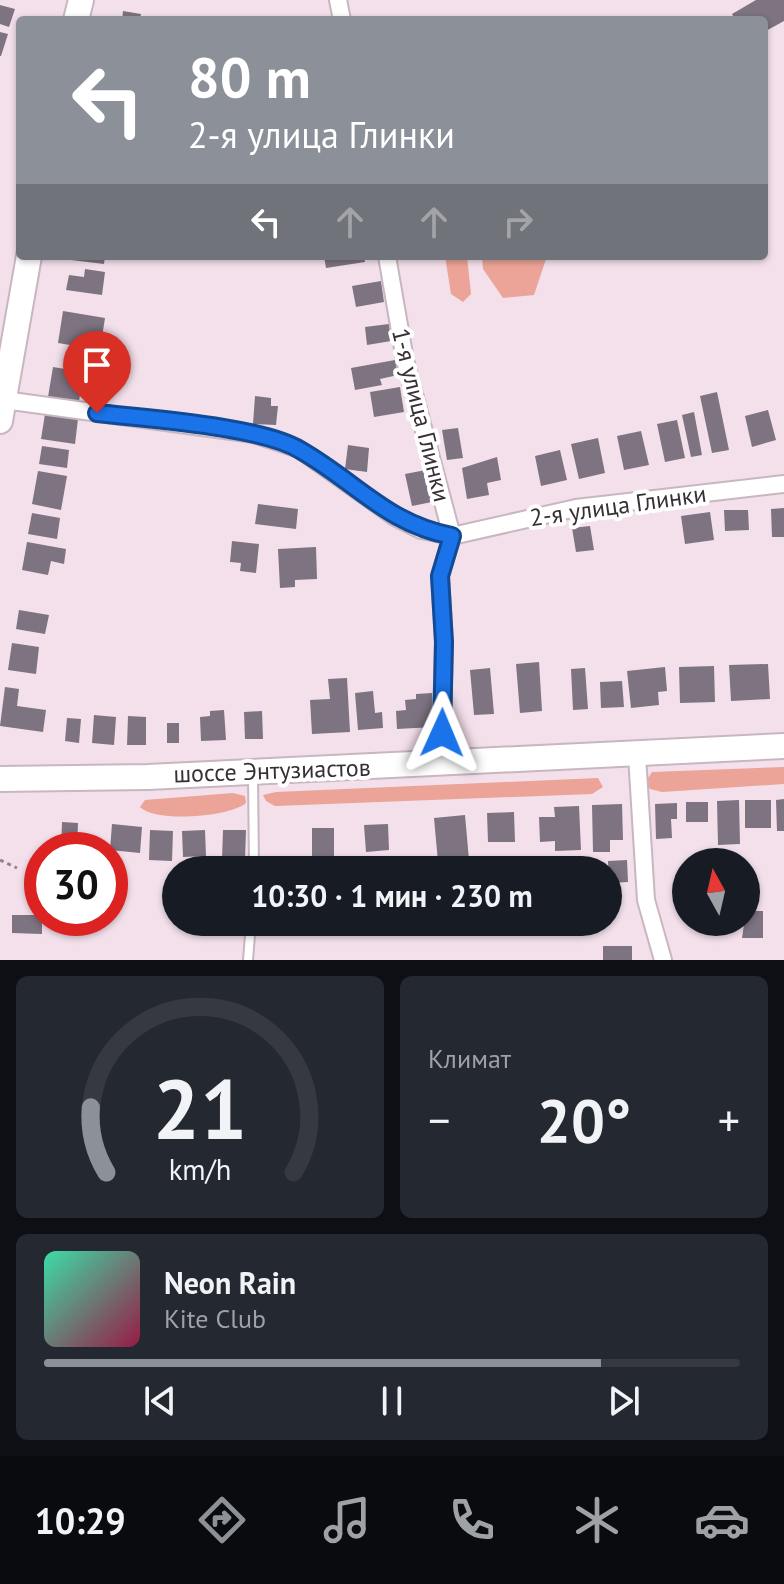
<!DOCTYPE html>
<html lang="ru">
<head>
<meta charset="utf-8">
<style>
  :root { --surface:#171b24; --page:#242831; --text:#f1f3f6; --muted:#9ea1a6; --line:#363941; --accent:#8c9099 }
  body { margin:0; font-family:"PT Sans",sans-serif; background:var(--page); color:var(--text); height:100vh; display:flex; flex-direction:column; font-size:30px; white-space:nowrap }
  * { box-sizing:border-box; margin:0 }
  p { font-size:26px; color:var(--muted) }
  .icon { flex:none; width:44px; height:44px; fill:none; stroke:currentColor; stroke-width:2; stroke-linecap:round; stroke-linejoin:round }
  .map { position:relative; height:960px; overflow:hidden }
  .panel { display:flex; flex-direction:column; gap:16px; padding:16px; background:#0d0f14; flex:1 }
  .panel>* { flex:none }
  .top-card { position:absolute; left:16px; top:16px; width:752px; height:244px; border-radius:8px; box-shadow:0 2px 6px #0004; background:#8c9099; color:#fff; overflow:hidden }
  .needle { width:52px; rotate:352deg }
  .fabs { position:absolute; left:672px; top:848px; display:grid; gap:16px }
  .fabs a { display:grid; place-items:center; width:88px; height:88px; border-radius:50%; background:var(--surface); box-shadow:0 2px 6px #0004; font-size:40px }
  .speed { position:absolute; left:24px; top:832px; display:flex; gap:16px; font-size:40px; font-weight:700; text-align:center }
  .speed>* { display:grid; place-content:center; width:104px; height:104px; border-radius:50%; background:var(--surface); box-shadow:0 2px 6px #0004; line-height:1 }
  .speed .limit { border:12px solid #d22; background:#fff; color:#111 }
  .pin { position:absolute; display:grid; place-items:center; width:68px; height:68px; color:#fff; margin:-82px -34px; border-radius:50% 50% 50% 0; rotate:-45deg; box-shadow:0 0 8px #0007 }
  .pin .icon { rotate:45deg }
  .me { position:absolute; width:88px; margin:-44px; rotate:1deg; stroke-linejoin:round; filter:drop-shadow(0 0 6px #0008) }
  .turn { display:flex; align-items:center; gap:28px; height:168px; padding:0 40px; font-size:36px }
  .turn .icon { width:104px; height:104px; stroke-width:2.5 }
  .turn b { display:block; font-size:56px; line-height:68px }
  .lanes { display:flex; align-items:center; height:76px; padding:0 40px; background:#0003; justify-content:center; gap:40px; direction:ltr }
  .lanes .off { opacity:.35 }
  .big { font-size:60px; font-weight:700; line-height:1.1 }
  .panel .widget { flex:1; display:flex; flex-direction:column; justify-content:center; gap:12px; min-width:0; padding:0 28px; border-radius:12px; background:var(--page) }
  .panel .dial { align-items:center; gap:0 }
  .dial svg { height:208px; overflow:visible; fill:none; stroke:var(--line); stroke-width:7; stroke-linecap:round; text-anchor:middle }
  .dial text { fill:var(--text); stroke:none }
  .song { display:flex; align-items:center; gap:24px }
  .cover { width:96px; height:96px; border-radius:12px; background:linear-gradient(135deg,hsl(160 70% 55%),hsl(340 70% 35%)) }
  .played { height:8px; border-radius:4px; background:linear-gradient(90deg,var(--accent) 80%,var(--line) 80%) }
  .keys { display:flex; justify-content:space-around; direction:ltr }
  .heat { display:flex; justify-content:space-between; align-items:center; font-size:44px; direction:ltr }
  .panel .tiles { flex:1; display:grid; gap:16px; grid-template-columns:1fr 1fr }
  .widget:last-child { grid-column:span 2 }
  .trip { position:absolute; left:162px; top:856px; width:460px; height:80px; border-radius:40px; background:var(--surface); box-shadow:0 2px 6px #0004; font-weight:700; line-height:80px; text-align:center }
  .tabs { display:flex; height:128px; justify-content:space-around; align-items:center; background:#090b0e; color:var(--muted) }
  .tabs .icon { width:56px; height:56px }
  .tabs .selected { color:var(--accent) }
  .tabs b { font-size:36px; color:var(--text) }
  .map>svg:first-child { display:block }
  .green { fill:#eba497 }
  .building { fill:#7d7381 }
  .lines { fill:none; stroke-linecap:round; stroke-linejoin:round }
  .lane-casing { stroke:#c8b6c0; stroke-width:12 }
  .street-casing { stroke:#c8b6c0; stroke-width:20 }
  .secondary-casing { stroke:#c8b6c0; stroke-width:28 }
  .path { stroke:#92868e; stroke-width:3; stroke-dasharray:4 4; stroke-linecap:butt }
  .lane { stroke:#fff; stroke-width:8 }
  .street { stroke:#fff; stroke-width:16 }
  .secondary { stroke:#fff; stroke-width:24 }
  .route-casing { stroke:#114b97; stroke-width:20 }
  .route { stroke:#1a73e8; stroke-width:14 }
  .labels { text-anchor:middle; stroke-width:8; stroke-linejoin:round; paint-order:stroke }
  .street-label { font-size:24px; fill:#362f34; stroke:#fff }
</style>
</head>
<body>
<div class="map">
<svg width="784" height="960" viewBox="0 0 784 960">
  <rect width="100%" height="100%" fill="#f3e0eb"/>
  <path class="green" d="M445,256H467L471,294L463,302L451,294Z
    M482,256H547L534,295L503,298L483,269Z
    M784,767V784L662,792L650,789L646,781L652,772Z
    M598,778L603,787L592,794L275,806L266,801L263,795L276,792Z
    M233,793L245,796L246,803C230,817 155,823 140,807L145,800Z"/>
  <path class="building" d="M756,0H784V21L764,32V20H735L732,14Z
    M0,5L15,9L9,27L0,24Z
    M123,11L141,14L140,20H122Z
    M0,32L8,34L1,56H0Z
    M72,256H105L104,264L71,260Z
    M324,256H364L365,262L326,268Z
    M85,269L105,272L102,295L66,290L69,275L84,277Z
    M381,281L384,302L356,307L352,286Z
    M63,311L105,318L100,350L58,343Z
    M389,324L391,341L367,345L365,327Z
    M395,360L398,375L380,379L382,385L355,390L351,368Z
    M53,367L90,373L88,388L81,387L79,402L48,397Z
    M400,387L404,412L374,417L370,392Z
    M717,392L729,450L712,453L700,396Z
    M255,396L271,398V406H278L276,425L253,424Z
    M768,410L776,440L752,447L745,416Z
    M694,412L702,455L691,457L682,415Z
    M45,414L78,419L75,444L41,439Z
    M677,420L685,458L665,462L657,424Z
    M458,428L463,458L447,460L442,430Z
    M641,431L649,465L624,470L617,436Z
    M598,438L605,473L579,479L571,444Z
    M348,445L369,448L367,472L345,469Z
    M42,446L69,450L67,468L39,464Z
    M560,450L567,480L541,486L535,456Z
    M497,457L501,480L487,483L489,495L467,499L462,468Z
    M426,470L432,502L412,506L405,474Z
    M38,471L67,476L61,510L32,504Z
    M258,504L298,509L296,529L255,524Z
    M784,508V537H772L771,509Z
    M724,510H748L749,530L725,531Z
    M710,512L714,540L685,544L681,516Z
    M32,513L60,518L57,539L28,534Z
    M590,526L594,550L576,552L572,528Z
    M232,541L259,544L256,573L240,571L241,563L230,562Z
    M27,542L66,549L64,564L51,561L48,575L22,570Z
    M316,547L317,579L295,580V587L280,588L278,549Z
    M19,610L49,615L45,634L16,629Z
    M12,643L39,647L36,674L8,670Z
    M539,662L542,711L520,713L516,664Z
    M768,664L770,699L731,701L729,665Z
    M714,666L715,702L680,703L679,667Z
    M665,667L667,691L658,692L659,705L631,708L627,671Z
    M490,668L494,714L474,715L470,670Z
    M585,668L588,709L573,710L571,669Z
    M347,678L350,732L312,734L310,700L330,699L328,679Z
    M622,681L624,707L601,708L600,682Z
    M5,687L19,689L17,706L46,710L43,732L0,726Z
    M373,691L375,713L382,712L383,728L358,730L355,693Z
    M432,693L434,727L397,729L396,711L406,710L405,700L416,699V694Z
    M224,710L226,740L201,741L200,717L210,716V711Z
    M262,711L263,739H245L244,712Z
    M94,715L116,717L114,745L92,743Z
    M128,716L146,717V745H127Z
    M67,718L81,719L79,743L65,741Z
    M167,723H179V743H167Z
    M784,799V831H777L776,800Z
    M739,800L740,844L718,845L717,801Z
    M745,800H771V828H745Z
    M686,802H708V822H686Z
    M677,803V819H671L672,838L656,839L655,804Z
    M622,804L623,840H610V852H593L592,805Z
    M579,806L581,850L555,851V841L540,842L539,817H555L554,807Z
    M514,812L515,842H488L487,813Z
    M465,815L469,860L438,862L434,818Z
    M62,822L78,823L77,850H61Z
    M112,824L142,827L140,853L110,850Z
    M388,824L389,850L366,852L364,825Z
    M312,828H334V870H312Z
    M150,830L173,831L172,861L149,860Z
    M205,830L206,856L183,857L182,831Z
    M223,830H246L245,860L222,859Z
    M627,860L628,882L609,883L608,861Z
    M384,866H422V870H384Z
    M746,911H763V938H742Z
    M12,915H42V934L12,933Z
    M603,946H632V960H603Z"/>
  <g class="lines">
    <defs>
      <path id="lane" d="M253,775L254,870
        M248,960L251,922"/>
      <path id="street" d="M338,0L342,20
        M387,256L405,360L452,536L440,576L444,642L441,764
        M4,400L253,434L299,449L395,517L421,530L452,536L576,508L784,484
        M637,755L646,900L663,960"/>
      <path id="secondary" d="M76,20L81,0
        M0,421L29,256
        M0,779L148,777L784,746"/>
    </defs>
    <use href="#lane" class="lane-casing"/>
    <use href="#street" class="street-casing"/>
    <use href="#secondary" class="secondary-casing"/>
    <path class="path" d="M0,860L17,868"/>
    <use href="#lane" class="lane"/>
    <use href="#street" class="street"/>
    <use href="#secondary" class="secondary"/>
  </g>
  <g class="lines">
    <defs>
      <path id="route" d="M97,413C148,419 260,426 300,450C355,481 387,524 452,536L440,576L444,642L442,733"/>
    </defs>
    <use href="#route" class="route-casing"/>
    <use href="#route" class="route"/>
  </g>
  <g class="labels">
    <g class="street-label">
      <text transform="translate(421 415) rotate(76)" y="8">1-я улица Глинки</text>
      <text transform="translate(618 506) rotate(-8)" y="8">2-я улица Глинки</text>
      <text transform="translate(272 771) rotate(-2)" y="8">шоссе Энтузиастов</text>
    </g>
  </g>
</svg>
<div class="fabs">
<a><svg class="needle" viewBox="-14 -14 28 28"><path d="M0-13l5 13h-10z" fill="#e53935"/><path d="M0 13l5-13h-10z" fill="#9ea1a6"/></svg></a>
</div>
<div class="speed"><div class="limit">30</div></div>
<div class="pin" style="left:97px;top:413px;background:#d93025"><svg class="icon" aria-label="arrive" viewBox="0 0 24 24"><path d="M6 21V4h12l-3 4 3 4H6"/></svg></div>
<svg class="me" style="left:442px;top:733px" viewBox="-20 -20 40 40"><path d="M0-17L14 15 0 8-14 15z" fill="#1a73e8" stroke="#fff" stroke-width="4"/></svg>
<div class="trip">10:30 · 1 мин · 230 m</div>
<div class="top-card">
<div class="turn"><svg class="icon" aria-label="left" viewBox="0 0 24 24"><path d="M17 20v-9H6M10 6l-5 5 5 5"/></svg><div><b>80 m</b>2-я улица Глинки</div></div>
<div class="lanes"><svg class="icon" aria-label="left" viewBox="0 0 24 24"><path d="M17 20v-9H6M10 6l-5 5 5 5"/></svg><svg class="icon off" aria-label="ahead" viewBox="0 0 24 24"><path d="M12 20V5M6 11l6-6 6 6"/></svg><svg class="icon off" aria-label="ahead" viewBox="0 0 24 24"><path d="M12 20V5M6 11l6-6 6 6"/></svg><svg class="icon off" aria-label="right" viewBox="0 0 24 24"><path d="M7 20v-9h11M14 6l5 5-5 5"/></svg></div>
</div>
</div>
<section class="panel">
<div class="tiles">
<div class="widget dial"><svg viewBox="0 0 100 80">
<path d="M14 69A42 42 0 1 1 86 69"/>
<path d="M14 69A42 42 0 0 1 8 44" stroke="#8c9099"/>
<text x="50" y="56" font-size="32" font-weight="700">21</text>
<text x="50" y="72" font-size="11">km/h</text>
</svg></div>
<div class="widget"><p>Климат</p>
<div class="heat"><a>−</a><b class="big">20°</b><a>+</a></div>
</div>
<div class="widget">
<div class="song"><i class="cover"></i><div><b>Neon Rain</b><p>Kite Club</p></div></div>
<div class="played"></div>
<div class="keys"><svg class="icon" aria-label="previous" viewBox="0 0 24 24"><path d="M18 5L8 12l10 7zM5 5v14"/></svg><svg class="icon" aria-label="pause" viewBox="0 0 24 24"><path d="M8 5v14M16 5v14"/></svg><svg class="icon" aria-label="next" viewBox="0 0 24 24"><path d="M6 5l10 7-10 7zM19 5v14"/></svg></div>
</div>
</div>
</section>
<nav class="tabs">
<b>10:29</b>
<svg class="icon selected" aria-label="directions" viewBox="0 0 24 24"><path d="M12 3l9 9-9 9-9-9zM9 14v-3h6M13 9l2 2-2 2"/></svg>
<svg class="icon" aria-label="music" viewBox="0 0 24 24"><path d="M9 18V5l10-2v13"/><circle cx="6" cy="18" r="3"/><circle cx="16" cy="16" r="3"/></svg>
<svg class="icon" aria-label="phone" viewBox="0 0 24 24"><path d="M5 4h4l2 5-3 2q2 4 5 5l2-3 5 2v4C11 20 4 13 5 4z"/></svg>
<svg class="icon" aria-label="climate" viewBox="0 0 24 24"><path d="M12 3v18M4 7l16 10M4 17L20 7"/></svg>
<svg class="icon" aria-label="car" viewBox="0 0 24 24"><path d="M5 17H2v-5l4-1 3-4h7l3 4 3 1v5h-3M9 17h6M6 11h13"/><circle cx="7" cy="17" r="2"/><circle cx="17" cy="17" r="2"/></svg>
</nav>
</body>
</html>
